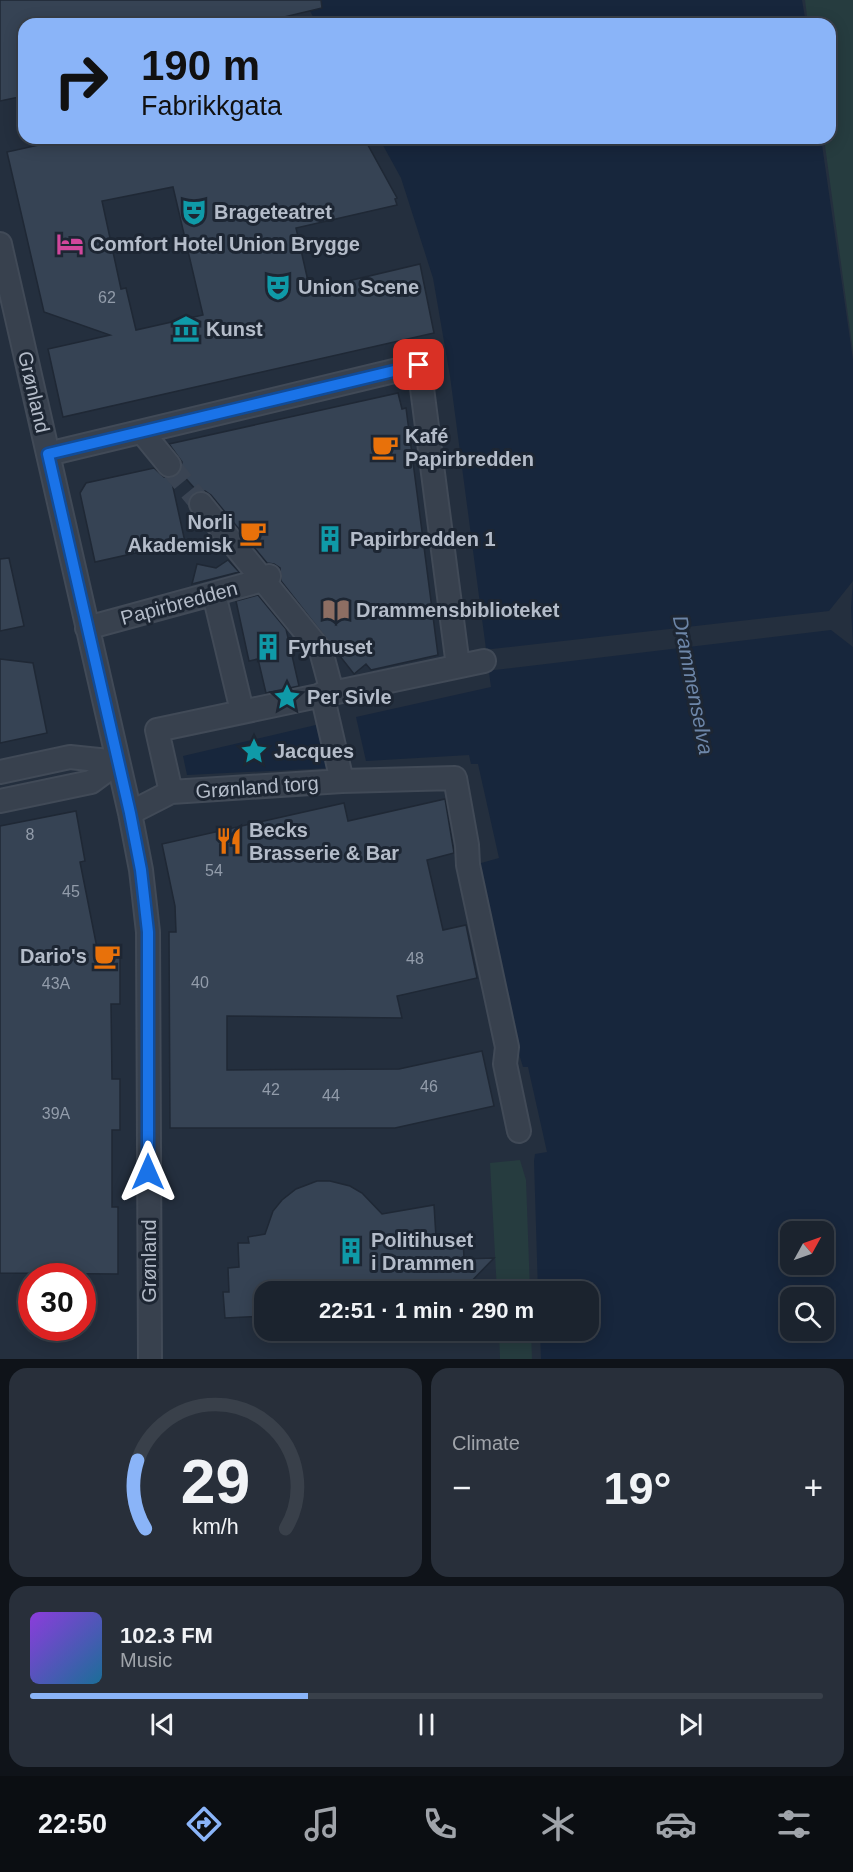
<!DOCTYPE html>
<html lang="en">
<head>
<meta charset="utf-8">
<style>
  :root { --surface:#1b232e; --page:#282f3a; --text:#f1f3f6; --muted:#a0a4aa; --line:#39404a; --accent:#8ab4f8 }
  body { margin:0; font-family:Arial,sans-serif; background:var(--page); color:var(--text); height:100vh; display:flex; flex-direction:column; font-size:22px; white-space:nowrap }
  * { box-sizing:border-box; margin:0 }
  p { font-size:20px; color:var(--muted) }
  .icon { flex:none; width:33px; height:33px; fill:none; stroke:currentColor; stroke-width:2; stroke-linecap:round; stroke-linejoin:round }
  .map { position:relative; height:1359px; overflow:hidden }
  .drawer { display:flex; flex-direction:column; gap:9px; padding:9px; background:#0f1319; flex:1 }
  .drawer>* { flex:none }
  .banner { position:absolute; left:18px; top:18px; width:818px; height:126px; border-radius:18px; box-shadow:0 3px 15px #0003,0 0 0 2px var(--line); background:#8ab4f8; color:#111; overflow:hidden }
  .needle { width:39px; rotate:50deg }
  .fabs { position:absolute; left:780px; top:1221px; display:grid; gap:12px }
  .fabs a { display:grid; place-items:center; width:54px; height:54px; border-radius:12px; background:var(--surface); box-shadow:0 3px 15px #0003,0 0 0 2px var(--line); font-size:30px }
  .speed { position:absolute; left:18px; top:1263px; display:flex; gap:12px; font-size:30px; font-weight:700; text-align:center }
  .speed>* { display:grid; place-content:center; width:78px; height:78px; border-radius:50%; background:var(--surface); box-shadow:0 3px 15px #0003,0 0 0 2px var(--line); line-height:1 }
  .speed .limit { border:9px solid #d22; background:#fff; color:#111 }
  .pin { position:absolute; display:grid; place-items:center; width:51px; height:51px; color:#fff; margin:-26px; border-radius:12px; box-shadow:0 3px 9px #0006 }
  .me { position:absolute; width:66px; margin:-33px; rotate:0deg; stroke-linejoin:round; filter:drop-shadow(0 0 4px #0008) }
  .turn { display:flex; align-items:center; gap:21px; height:126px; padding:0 24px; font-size:27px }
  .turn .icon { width:78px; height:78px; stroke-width:2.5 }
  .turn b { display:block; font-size:42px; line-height:51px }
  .big { font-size:45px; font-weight:700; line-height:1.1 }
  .drawer .tile { flex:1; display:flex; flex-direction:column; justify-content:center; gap:9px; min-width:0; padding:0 21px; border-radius:18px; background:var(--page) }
  .drawer .dial { align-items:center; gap:0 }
  .dial svg { height:156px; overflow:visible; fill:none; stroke:var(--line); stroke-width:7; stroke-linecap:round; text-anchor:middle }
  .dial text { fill:var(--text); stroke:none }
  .song { display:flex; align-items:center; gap:18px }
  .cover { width:72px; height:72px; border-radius:9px; background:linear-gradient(135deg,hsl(270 70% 55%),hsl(200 70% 35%)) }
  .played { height:6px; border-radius:3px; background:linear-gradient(90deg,var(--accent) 35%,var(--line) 35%) }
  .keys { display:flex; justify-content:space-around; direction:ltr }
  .heat { display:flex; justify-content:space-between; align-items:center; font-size:33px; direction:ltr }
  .drawer .tiles { flex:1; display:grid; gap:9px; grid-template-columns:1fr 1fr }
  .tile:last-child { grid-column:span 2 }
  .trip { position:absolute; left:254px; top:1281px; width:345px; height:60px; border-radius:18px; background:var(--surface); box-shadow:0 3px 15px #0003,0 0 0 2px var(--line); font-weight:700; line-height:60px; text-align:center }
  .dock { display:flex; height:96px; justify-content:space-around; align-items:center; background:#0b0e12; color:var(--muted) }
  .dock .icon { width:42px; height:42px }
  .dock .active { color:var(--accent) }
  .dock b { font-size:27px; color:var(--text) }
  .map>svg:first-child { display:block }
  .green { fill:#263c3f }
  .water { fill:#17263c; fill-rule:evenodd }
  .pier { fill:#242f3e }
  .building { fill:#364354; stroke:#1f2835; stroke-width:1.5; fill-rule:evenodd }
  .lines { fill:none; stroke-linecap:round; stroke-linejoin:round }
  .street-tunnel { stroke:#3a4453; stroke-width:22; stroke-dasharray:22 11; stroke-linecap:butt }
  .street-casing { stroke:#414a57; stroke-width:26 }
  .street { stroke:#38414e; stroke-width:22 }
  .route-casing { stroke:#114b97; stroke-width:15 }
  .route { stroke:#1a73e8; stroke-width:10 }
  .labels { text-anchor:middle; stroke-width:6; stroke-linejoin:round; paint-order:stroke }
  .number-label { font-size:16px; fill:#929caa }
  .poi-label { font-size:20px; font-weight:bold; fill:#b4bcc9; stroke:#1d2633; text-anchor:start }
  .street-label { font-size:20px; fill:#b4bcc9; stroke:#1d2633 }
  .water-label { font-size:21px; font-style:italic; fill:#6d86a8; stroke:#1d2633 }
</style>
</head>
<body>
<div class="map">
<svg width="853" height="1359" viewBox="0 0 853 1359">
  <rect width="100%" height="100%" fill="#242f3e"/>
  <path class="green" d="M805,0H853V352L824,138H830V24H808Z
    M520,1160L526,1180L530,1291H497L490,1163Z
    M499,1331H531L532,1359H500Z"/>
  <path class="water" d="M304,0H802L806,24H317Z
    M379,138H821L853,360V1359H541L540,1331L588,1330V1292L538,1291L534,1161L535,1154L547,1152L528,1067H523L519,1054H516L474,865L499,858L478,764H471L469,755L366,761L356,717L491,687L450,376L433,278L401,178ZM790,1232H824V1264H790ZM790,1298H824V1330H790Z
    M320,724L330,768L187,775L183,756Z"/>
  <path class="pier" d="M853,581L851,608L853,647L831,630L486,671L483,650L829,611Z"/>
  <path class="building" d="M0,0H321L322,8L255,24H24V96L0,101Z
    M70,138H364L397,198L395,199L397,205L296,228L310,290L420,264L434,333L63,417L48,349L110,335L44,312L7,152ZM173,187L203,315L136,330L126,288L121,289L102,201Z
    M398,393L402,409L406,408L438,655L371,670L366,664L354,674L281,581L280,568L274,564L267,563L211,495L205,491H197L180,472L182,462L169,444Z
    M154,468L164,477L171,478L185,542L95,562L80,493L86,483Z
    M9,558L24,626L0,631V559Z
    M228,560L239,572L192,584L197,564L216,568Z
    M258,595L286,629L299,686L266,693L258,659L249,661L236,601Z
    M0,659L33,663L47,733L0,743Z
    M445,799L454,853L427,860L443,930L466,925L477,978L397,996L402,1018L227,1016V1070L399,1069L482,1051L494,1106L395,1128H170L169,932H176L175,906L162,844L344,803L348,821Z
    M76,811L85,861L80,862L98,953H120V1004H111L112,1079H120V1130H112V1207H118V1274L0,1273V826Z
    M317,1181H330L350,1186L362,1193L382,1214L434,1205L436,1237H463L464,1259L494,1258L461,1292H264V1316L225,1318L223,1292H229L228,1268L239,1267L238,1243H249L248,1237L265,1234L273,1211L282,1200L296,1189Z"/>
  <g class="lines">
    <path class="street-tunnel" d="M169,465L201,504"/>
    <defs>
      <path id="street" d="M0,244L130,813L141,870L148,932L150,1359
        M142,432L169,465
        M48,454L419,365L458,666
        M201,504L321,651L332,692
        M214,594L242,711
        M87,628L263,580L269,576
        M322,694L342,781L455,778L467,845L468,865L507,1047L505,1064L519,1131
        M0,772L70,757L118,762
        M342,781L171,792L157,730L484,661
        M0,801L91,782L118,762
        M130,813L171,792"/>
    </defs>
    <use href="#street" class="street-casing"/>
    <use href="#street" class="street"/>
  </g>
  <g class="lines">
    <defs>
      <path id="route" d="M148,1172V932L141,870L130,813L48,454L419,365"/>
    </defs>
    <use href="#route" class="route-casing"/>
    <use href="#route" class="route"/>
  </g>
  <defs>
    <symbol id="theatre-bare" viewBox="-9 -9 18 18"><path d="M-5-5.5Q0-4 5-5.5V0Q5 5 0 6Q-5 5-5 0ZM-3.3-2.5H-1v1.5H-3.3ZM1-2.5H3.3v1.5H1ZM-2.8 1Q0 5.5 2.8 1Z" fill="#0f9aa8" stroke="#1d2633" stroke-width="2.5" paint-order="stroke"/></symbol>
    <symbol id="hotel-bare" viewBox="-9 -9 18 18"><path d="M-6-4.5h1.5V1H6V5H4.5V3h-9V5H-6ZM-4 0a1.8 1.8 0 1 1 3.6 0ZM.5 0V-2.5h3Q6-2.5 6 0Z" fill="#d1479c" stroke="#1d2633" stroke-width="2.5" paint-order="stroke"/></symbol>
    <symbol id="museum-bare" viewBox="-9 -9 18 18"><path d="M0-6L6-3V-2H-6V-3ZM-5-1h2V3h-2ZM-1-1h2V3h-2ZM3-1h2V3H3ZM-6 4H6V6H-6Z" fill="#0f9aa8" stroke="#1d2633" stroke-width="2.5" paint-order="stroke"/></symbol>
    <symbol id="cafe-bare" viewBox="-9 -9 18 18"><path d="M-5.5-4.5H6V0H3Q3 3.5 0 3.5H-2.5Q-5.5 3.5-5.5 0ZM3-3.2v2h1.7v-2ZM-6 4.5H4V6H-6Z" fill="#e8710a" stroke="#1d2633" stroke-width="2.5" paint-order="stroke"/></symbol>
    <symbol id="building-bare" viewBox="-9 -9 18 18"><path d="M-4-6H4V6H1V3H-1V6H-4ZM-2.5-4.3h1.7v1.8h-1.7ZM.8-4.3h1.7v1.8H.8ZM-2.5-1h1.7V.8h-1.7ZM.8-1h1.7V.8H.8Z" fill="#0f9aa8" stroke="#1d2633" stroke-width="2.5" paint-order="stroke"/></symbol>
    <symbol id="library-bare" viewBox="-9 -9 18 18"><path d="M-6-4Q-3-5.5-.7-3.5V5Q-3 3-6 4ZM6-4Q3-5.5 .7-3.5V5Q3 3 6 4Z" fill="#8d6e63" stroke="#1d2633" stroke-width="2.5" paint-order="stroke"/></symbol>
    <symbol id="sight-bare" viewBox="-9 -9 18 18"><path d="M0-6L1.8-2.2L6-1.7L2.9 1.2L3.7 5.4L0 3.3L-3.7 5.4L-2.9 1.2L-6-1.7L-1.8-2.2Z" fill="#0f9aa8" stroke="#1d2633" stroke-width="2.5" paint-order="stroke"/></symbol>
    <symbol id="restaurant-bare" viewBox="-9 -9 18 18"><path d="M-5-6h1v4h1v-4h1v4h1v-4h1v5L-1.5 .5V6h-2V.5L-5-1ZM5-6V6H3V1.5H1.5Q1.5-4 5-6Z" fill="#e8710a" stroke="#1d2633" stroke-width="2.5" paint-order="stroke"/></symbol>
  </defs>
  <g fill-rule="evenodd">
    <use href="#theatre-bare" x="175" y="193" width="38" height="38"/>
    <use href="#hotel-bare" x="51" y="225" width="38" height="38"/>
    <use href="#theatre-bare" x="259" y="268" width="38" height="38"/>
    <use href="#museum-bare" x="167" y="310" width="38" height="38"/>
    <use href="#cafe-bare" x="366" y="428" width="38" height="38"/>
    <use href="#cafe-bare" x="234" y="514" width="38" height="38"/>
    <use href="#building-bare" x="311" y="520" width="38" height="38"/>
    <use href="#library-bare" x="317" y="591" width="38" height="38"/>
    <use href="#building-bare" x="249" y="628" width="38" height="38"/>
    <use href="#sight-bare" x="268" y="678" width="38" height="38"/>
    <use href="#sight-bare" x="235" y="732" width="38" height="38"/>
    <use href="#restaurant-bare" x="210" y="822" width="38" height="38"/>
    <use href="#cafe-bare" x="88" y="937" width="38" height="38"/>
    <use href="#building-bare" x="332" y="1232" width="38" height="38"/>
  </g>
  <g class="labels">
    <g class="number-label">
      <text x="107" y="303">62</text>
      <text x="30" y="840">8</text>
      <text x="214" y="876">54</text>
      <text x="71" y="897">45</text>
      <text x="415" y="964">48</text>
      <text x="200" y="988">40</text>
      <text x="56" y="989">43A</text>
      <text x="429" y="1092">46</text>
      <text x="271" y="1095">42</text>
      <text x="331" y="1101">44</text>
      <text x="56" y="1119">39A</text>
    </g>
    <g class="poi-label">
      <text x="214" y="219">Brageteatret</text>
      <text x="90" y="251">Comfort Hotel Union Brygge</text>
      <text x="298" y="294">Union Scene</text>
      <text x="206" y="336">Kunst</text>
      <text x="405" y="443">Kafé<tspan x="405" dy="23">Papirbredden</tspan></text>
      <text x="233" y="529" text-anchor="end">Norli<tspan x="233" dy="23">Akademisk</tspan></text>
      <text x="350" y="546">Papirbredden 1</text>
      <text x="356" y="617">Drammensbiblioteket</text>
      <text x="288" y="654">Fyrhuset</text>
      <text x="307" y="704">Per Sivle</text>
      <text x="274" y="758">Jacques</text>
      <text x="249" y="837">Becks<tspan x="249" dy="23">Brasserie &amp; Bar</tspan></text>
      <text x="87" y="963" text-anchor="end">Dario's</text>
      <text x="371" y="1247">Politihuset<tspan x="371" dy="23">i Drammen</tspan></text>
    </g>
    <g class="street-label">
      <text transform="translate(34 392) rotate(77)" y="7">Grønland</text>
      <text transform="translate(179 603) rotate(-15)" y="7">Papirbredden</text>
      <text transform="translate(257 787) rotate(-4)" y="7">Grønland torg</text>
      <text transform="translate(149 1261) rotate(-90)" y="7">Grønland</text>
    </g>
    <g class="water-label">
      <text transform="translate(693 685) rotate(79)" y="7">Drammenselva</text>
    </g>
  </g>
</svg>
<div class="fabs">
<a><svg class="needle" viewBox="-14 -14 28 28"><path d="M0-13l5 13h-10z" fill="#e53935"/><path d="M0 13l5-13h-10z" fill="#a0a4aa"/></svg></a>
<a><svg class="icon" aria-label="search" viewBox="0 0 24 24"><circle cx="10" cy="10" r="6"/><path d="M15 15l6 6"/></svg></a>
</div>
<div class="speed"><div class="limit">30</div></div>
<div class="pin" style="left:419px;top:365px;background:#d93025"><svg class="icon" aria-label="arrive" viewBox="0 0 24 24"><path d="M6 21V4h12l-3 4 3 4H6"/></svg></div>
<svg class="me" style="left:148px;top:1172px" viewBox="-20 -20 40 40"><path d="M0-17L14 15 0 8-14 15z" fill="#1a73e8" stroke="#fff" stroke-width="4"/></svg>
<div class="trip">22:51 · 1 min · 290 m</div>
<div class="banner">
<div class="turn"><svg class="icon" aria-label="right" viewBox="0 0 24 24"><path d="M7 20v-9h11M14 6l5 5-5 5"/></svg><div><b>190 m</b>Fabrikkgata</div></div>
</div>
</div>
<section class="drawer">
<div class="tiles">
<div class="tile dial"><svg viewBox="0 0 100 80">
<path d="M14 69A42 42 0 1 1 86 69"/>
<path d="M14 69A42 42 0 0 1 10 34" stroke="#8ab4f8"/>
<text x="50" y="56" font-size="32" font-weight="700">29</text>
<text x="50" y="72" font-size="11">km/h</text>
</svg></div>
<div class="tile"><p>Climate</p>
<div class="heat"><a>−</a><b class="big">19°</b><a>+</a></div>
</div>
<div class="tile">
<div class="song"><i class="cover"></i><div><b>102.3 FM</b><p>Music</p></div></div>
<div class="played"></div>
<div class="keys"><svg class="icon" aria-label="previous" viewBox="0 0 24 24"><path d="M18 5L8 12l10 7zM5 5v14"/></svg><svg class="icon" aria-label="pause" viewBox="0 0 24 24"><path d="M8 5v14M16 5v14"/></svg><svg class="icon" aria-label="next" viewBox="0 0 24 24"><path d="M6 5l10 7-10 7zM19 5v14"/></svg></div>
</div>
</div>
</section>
<nav class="dock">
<b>22:50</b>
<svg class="icon active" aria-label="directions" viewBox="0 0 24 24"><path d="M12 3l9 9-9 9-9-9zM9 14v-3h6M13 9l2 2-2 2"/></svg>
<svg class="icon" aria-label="music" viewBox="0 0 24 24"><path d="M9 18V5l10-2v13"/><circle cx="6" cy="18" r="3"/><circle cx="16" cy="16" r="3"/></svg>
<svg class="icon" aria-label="phone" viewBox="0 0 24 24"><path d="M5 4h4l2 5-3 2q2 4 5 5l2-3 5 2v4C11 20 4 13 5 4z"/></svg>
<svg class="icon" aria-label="climate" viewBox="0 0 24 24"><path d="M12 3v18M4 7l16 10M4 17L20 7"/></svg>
<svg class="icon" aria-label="car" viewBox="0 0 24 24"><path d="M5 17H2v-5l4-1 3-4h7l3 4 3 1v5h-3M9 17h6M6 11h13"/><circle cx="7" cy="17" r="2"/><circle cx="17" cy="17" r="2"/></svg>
<svg class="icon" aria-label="filters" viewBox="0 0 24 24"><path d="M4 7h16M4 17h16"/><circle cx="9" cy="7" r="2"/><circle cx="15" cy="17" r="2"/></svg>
</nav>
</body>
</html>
